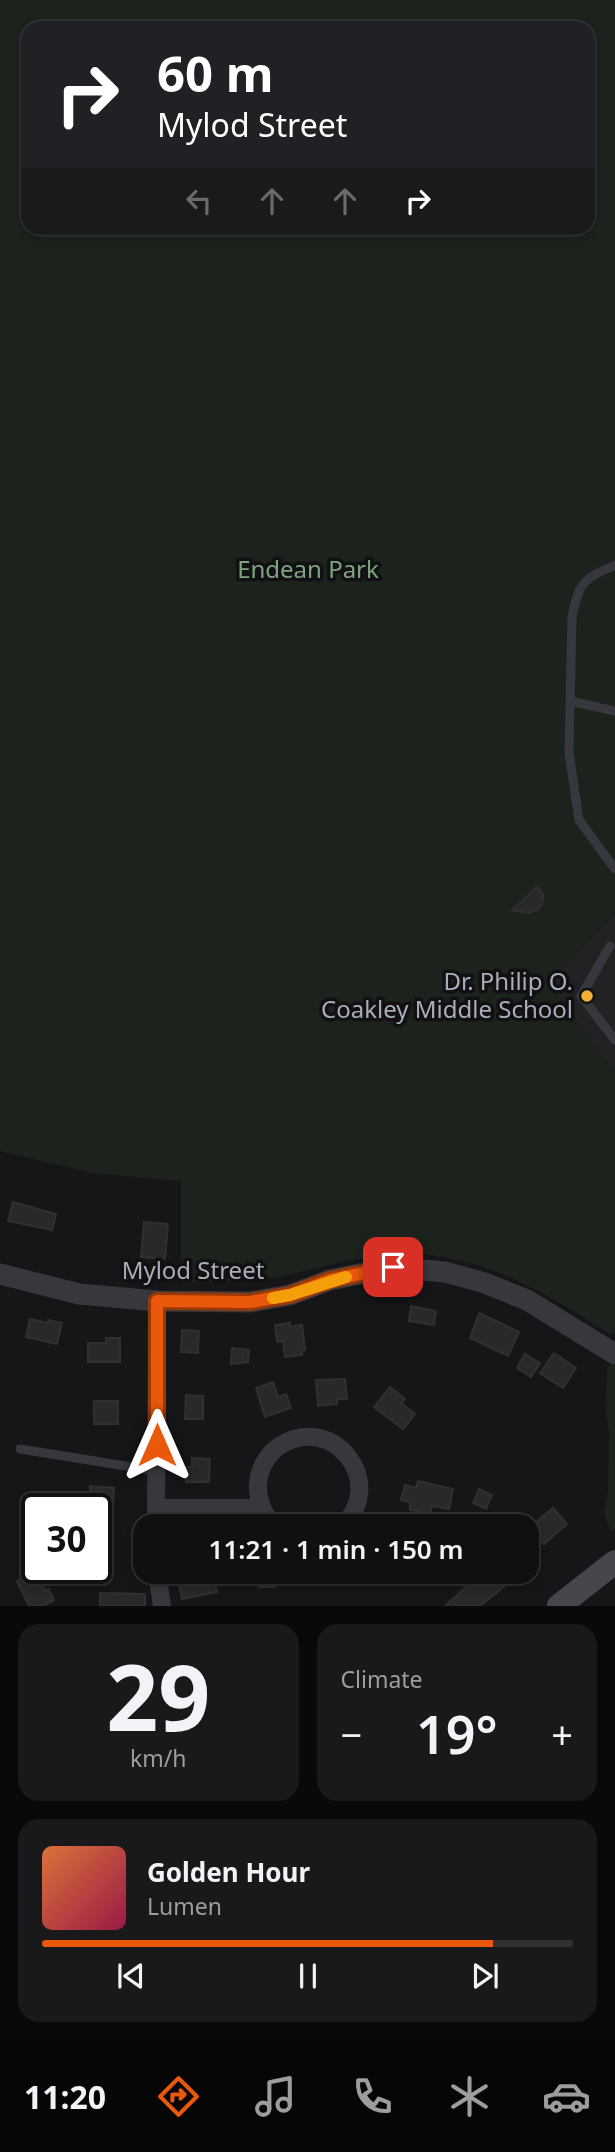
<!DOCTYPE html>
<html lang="en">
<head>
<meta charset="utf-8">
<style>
  :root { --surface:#101012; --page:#19191b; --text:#f1f3f6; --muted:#9c9d9f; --line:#303032; --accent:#ea580c }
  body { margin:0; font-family:"Noto Sans",sans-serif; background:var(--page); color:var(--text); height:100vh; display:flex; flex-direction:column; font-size:26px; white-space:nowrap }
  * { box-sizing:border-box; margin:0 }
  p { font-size:23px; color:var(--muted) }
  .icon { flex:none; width:38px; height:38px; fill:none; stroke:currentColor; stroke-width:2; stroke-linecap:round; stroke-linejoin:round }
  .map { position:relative; height:1606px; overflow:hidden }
  .side { display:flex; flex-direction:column; gap:18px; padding:18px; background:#09090a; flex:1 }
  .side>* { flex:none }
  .banner { position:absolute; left:21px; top:21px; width:574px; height:214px; border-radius:21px; box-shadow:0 4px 10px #0003,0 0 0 2px var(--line); background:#202124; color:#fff; overflow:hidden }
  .speed { position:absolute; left:21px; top:1493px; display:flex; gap:14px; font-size:35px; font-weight:700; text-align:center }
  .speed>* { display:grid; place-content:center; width:91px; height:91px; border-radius:50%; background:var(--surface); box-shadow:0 4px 10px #0003,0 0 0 2px var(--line); line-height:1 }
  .speed .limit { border:4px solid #111; border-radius:10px; background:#fff; color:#111 }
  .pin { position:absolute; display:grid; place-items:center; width:60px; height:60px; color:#fff; margin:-30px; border-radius:14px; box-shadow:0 4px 10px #0006 }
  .me { position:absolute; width:77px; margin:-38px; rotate:0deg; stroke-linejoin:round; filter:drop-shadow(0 0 5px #0008) }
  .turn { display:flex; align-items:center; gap:24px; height:147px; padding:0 21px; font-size:32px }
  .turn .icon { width:91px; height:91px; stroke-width:2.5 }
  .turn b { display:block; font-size:49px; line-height:60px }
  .lanes { display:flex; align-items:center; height:66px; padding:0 21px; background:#0003; justify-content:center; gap:35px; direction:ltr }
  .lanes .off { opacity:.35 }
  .big { font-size:52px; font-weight:600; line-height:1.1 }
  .side .tile { flex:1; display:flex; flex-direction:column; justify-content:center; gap:10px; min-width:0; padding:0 24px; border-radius:21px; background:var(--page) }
  .side .dial { align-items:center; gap:0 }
  .dial b { font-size:91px; line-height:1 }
  .song { display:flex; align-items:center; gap:21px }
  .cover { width:84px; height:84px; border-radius:10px; background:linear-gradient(135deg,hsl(20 70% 55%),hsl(340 70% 35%)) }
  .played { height:7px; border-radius:4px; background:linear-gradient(90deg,var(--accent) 85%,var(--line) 85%) }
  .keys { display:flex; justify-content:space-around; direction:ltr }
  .heat { display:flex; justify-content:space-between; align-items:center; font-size:38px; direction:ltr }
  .side .tiles { flex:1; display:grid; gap:18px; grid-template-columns:1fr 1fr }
  .tile:last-child { grid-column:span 2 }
  .trip { position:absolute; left:133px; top:1514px; width:406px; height:70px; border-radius:21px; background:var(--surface); box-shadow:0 4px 10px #0003,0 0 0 2px var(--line); font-weight:600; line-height:70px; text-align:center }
  .menu { display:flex; height:112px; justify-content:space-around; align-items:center; background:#060607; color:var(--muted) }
  .menu .icon { width:49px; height:49px }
  .menu .active { color:var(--accent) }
  .menu b { font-size:32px; color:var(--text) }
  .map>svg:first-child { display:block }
  .built { fill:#222225 }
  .green { fill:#1c231d; fill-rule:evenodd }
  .building { fill:#29292c; stroke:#303034; stroke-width:2 }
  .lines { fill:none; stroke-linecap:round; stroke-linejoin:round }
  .service { stroke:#37383d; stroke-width:9 }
  .minor { stroke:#37383d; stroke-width:18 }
  .tertiary { stroke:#37383d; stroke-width:21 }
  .secondary { stroke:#45474d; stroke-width:24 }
  .route-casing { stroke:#983908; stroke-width:18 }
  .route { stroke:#ea580c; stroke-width:12 }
  .slow { stroke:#f59e0b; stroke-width:12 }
  .poi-dot { fill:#f2b134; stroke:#111113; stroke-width:2.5 }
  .labels { text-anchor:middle; stroke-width:7; stroke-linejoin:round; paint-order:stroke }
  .park-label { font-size:24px; fill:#7fa381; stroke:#111113 }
  .poi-label { font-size:24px; fill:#a8adb8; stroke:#111113; text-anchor:end }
  .street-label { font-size:24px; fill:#a8adb8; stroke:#111113 }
</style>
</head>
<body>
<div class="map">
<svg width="615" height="1606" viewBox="0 0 615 1606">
  <rect width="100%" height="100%" fill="#161618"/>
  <path class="built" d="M615,913V1074L549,982Z"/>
  <path class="green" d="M0,0H615V913L549,982L615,1074V1331L611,1335C550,1296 494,1260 420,1254C372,1250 324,1268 277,1277C246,1282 213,1282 181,1283V1181L92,1173L0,1151ZM28,28H588V228H28Z
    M610,1364L615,1366V1529L610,1531L604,1512L608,1491L609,1432L606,1413L607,1368Z"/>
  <path class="building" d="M537,887L543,894V901L539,909L529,913L512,910Z
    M13,1202L56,1214L52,1230L8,1221Z
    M144,1222L168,1224L165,1259L141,1257Z
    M411,1306L436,1311L434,1325L409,1321Z
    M479,1313L519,1332L508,1356L470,1338Z
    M30,1319L48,1323V1320L62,1323L57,1344L26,1337Z
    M290,1323V1327L302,1325L305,1350H302V1355L285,1357L283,1341L277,1342L275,1325Z
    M182,1330L199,1331L198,1353L181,1352Z
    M106,1338H120V1362H88V1343H106Z
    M232,1348L249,1350L248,1362L231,1364Z
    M554,1353L576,1368L563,1388L540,1373Z
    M525,1354L540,1363L531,1377L517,1368Z
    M345,1379L347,1399H337V1404L318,1406L316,1380Z
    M273,1382L278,1397L286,1394L291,1408L265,1417L256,1388Z
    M390,1387L405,1399L401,1403L415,1414L403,1429L374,1407Z
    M186,1395L203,1396V1419H185Z
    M94,1401H118V1424H94Z
    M192,1458L210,1459L209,1482H186V1467H192Z
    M418,1481L453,1489L449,1509L432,1506L430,1514L410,1510V1502L401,1500L405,1485L416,1488Z
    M90,1486L114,1488L113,1509L90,1508Z
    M479,1489L492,1495L486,1509L473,1503Z
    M553,1508L567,1524L544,1544L530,1527Z
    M112,1534L113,1553L96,1554V1536Z
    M212,1572L217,1592L182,1599L178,1579Z
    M259,1572H275V1587H259Z
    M483,1572H522L480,1606H445Z
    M30,1575L35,1585L41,1582L45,1591L49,1589L54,1600L43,1606H29L17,1581Z
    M100,1593L145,1594V1606H100Z"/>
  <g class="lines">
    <path class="service" d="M615,565C583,579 579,582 572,617L569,753L579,820L615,869
      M570,701L615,711
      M610,946L581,996L615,1040
      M20,1449L157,1471"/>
    <path class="minor" d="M157,1508H261
      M156,1526L157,1301
      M276,1526C263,1516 257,1499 258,1483C259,1469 267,1455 278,1447C332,1410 389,1483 342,1526
      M157,1572L162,1606"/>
    <path class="tertiary" d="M0,1274L79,1294L157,1301L250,1302L290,1295L330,1280L393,1267L445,1272L485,1283L527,1300L615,1354"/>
    <path class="secondary" d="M559,1606L615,1562"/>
  </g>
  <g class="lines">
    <defs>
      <path id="route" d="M157,1445V1301L250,1302L290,1295L330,1280L393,1267"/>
    </defs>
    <use href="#route" class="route-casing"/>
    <use href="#route" class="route"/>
    <path class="slow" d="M273,1298L290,1295L346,1277"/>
  </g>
  <circle class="poi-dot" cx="587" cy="996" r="7"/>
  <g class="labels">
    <g class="park-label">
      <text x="308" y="578">Endean Park</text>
    </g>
    <g class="poi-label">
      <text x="573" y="990">Dr. Philip O.<tspan x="573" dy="28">Coakley Middle School</tspan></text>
    </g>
    <g class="street-label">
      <text x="193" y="1279">Mylod Street</text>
    </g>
  </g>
</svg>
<div class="speed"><div class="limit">30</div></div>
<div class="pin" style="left:393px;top:1267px;background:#d93025"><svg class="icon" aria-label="arrive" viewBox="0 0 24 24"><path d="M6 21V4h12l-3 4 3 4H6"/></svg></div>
<svg class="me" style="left:157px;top:1445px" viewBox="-20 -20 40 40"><path d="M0-17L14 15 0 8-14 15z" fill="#ea580c" stroke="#fff" stroke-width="4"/></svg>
<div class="trip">11:21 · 1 min · 150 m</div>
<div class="banner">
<div class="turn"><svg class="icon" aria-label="right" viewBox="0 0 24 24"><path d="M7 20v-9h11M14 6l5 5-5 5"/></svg><div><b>60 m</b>Mylod Street</div></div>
<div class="lanes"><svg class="icon off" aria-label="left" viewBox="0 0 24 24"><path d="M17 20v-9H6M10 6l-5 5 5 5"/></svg><svg class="icon off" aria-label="ahead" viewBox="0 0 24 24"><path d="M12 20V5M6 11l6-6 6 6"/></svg><svg class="icon off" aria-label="ahead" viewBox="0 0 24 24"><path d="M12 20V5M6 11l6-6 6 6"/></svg><svg class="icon" aria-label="right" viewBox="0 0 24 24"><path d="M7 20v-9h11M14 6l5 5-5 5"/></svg></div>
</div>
</div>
<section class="side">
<div class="tiles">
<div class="tile dial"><b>29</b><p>km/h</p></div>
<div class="tile"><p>Climate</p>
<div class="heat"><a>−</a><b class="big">19°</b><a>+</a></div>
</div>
<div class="tile">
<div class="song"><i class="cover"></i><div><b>Golden Hour</b><p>Lumen</p></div></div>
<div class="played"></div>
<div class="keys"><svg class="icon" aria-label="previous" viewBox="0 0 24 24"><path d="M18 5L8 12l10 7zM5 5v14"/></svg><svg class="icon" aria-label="pause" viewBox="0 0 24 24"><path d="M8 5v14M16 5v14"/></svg><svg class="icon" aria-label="next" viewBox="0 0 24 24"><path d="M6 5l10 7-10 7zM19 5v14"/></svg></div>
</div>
</div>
</section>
<nav class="menu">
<b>11:20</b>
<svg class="icon active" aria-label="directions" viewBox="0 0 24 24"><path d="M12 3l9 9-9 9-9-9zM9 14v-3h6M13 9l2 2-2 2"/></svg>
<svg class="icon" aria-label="music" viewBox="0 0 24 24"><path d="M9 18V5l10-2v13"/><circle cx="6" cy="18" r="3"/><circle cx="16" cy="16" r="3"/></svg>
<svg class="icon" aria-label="phone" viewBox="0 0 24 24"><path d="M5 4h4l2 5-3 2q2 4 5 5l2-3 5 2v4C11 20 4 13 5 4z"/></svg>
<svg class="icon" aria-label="climate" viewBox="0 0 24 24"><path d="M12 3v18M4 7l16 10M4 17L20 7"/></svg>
<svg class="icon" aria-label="car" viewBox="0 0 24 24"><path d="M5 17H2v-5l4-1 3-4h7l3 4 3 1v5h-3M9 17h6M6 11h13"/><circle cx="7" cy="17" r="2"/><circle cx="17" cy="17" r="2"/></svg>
</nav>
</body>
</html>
